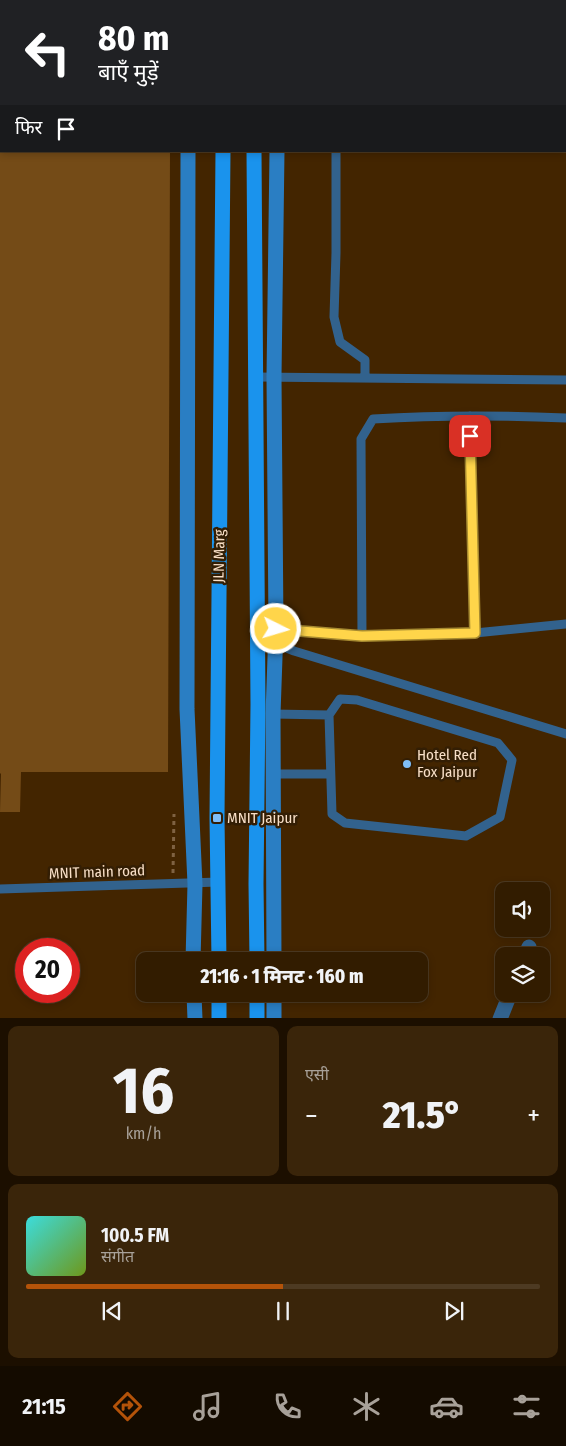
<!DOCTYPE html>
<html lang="hi">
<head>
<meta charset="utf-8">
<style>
  :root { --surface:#321c00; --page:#3a250a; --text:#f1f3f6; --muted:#a8a199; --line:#4d3a22; --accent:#b45309 }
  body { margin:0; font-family:"Fira Sans Condensed","Noto Sans Devanagari",sans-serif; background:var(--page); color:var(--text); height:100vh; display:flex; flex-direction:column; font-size:19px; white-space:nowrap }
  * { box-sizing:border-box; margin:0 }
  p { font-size:16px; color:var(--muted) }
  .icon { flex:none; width:28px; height:28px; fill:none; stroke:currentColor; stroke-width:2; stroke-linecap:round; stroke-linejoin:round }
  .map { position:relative; height:1018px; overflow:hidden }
  .panel { display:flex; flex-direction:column; gap:8px; padding:8px; background:#1c0f00; flex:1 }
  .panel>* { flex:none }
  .hud { position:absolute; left:0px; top:0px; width:566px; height:152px; box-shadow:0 2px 8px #0003,0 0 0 1px var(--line); background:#202124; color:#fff; overflow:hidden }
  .fabs { position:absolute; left:495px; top:882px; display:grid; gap:10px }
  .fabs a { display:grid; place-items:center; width:55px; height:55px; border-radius:10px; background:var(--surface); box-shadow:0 2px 8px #0003,0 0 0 1px var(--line); font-size:25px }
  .speed { position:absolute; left:15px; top:938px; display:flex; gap:10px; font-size:25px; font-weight:700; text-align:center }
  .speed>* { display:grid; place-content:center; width:65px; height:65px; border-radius:50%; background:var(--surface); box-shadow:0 2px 8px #0003,0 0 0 1px var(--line); line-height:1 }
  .speed .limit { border:8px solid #d22; background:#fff; color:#111 }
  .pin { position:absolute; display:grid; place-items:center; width:42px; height:42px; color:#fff; margin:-21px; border-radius:10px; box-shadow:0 2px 8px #0006 }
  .me { position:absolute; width:55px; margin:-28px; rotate:95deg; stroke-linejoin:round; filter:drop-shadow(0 0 4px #0008) }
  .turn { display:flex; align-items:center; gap:18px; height:105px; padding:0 15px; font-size:22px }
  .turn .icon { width:65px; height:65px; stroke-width:2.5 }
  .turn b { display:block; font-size:35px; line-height:42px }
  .then { display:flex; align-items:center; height:48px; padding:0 15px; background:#0003; gap:10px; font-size:19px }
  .big { font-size:38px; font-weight:800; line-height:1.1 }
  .panel .tile { flex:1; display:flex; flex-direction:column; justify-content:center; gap:8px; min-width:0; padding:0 18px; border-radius:10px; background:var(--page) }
  .panel .dial { align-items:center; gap:0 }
  .dial b { font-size:65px; line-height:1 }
  .song { display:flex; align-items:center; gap:15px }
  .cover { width:60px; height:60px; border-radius:8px; background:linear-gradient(135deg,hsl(180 70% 55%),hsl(80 70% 35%)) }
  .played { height:5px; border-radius:2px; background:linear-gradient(90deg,var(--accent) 50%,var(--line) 50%) }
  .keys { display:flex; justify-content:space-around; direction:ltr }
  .heat { display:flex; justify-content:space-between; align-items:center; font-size:28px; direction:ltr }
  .panel .tiles { flex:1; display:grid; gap:8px; grid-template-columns:1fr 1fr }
  .tile:last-child { grid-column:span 2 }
  .trip { position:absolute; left:136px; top:952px; width:292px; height:50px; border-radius:10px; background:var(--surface); box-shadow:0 2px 8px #0003,0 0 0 1px var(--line); font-weight:800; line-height:50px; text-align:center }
  .tabs { display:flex; height:80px; justify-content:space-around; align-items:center; background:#140b00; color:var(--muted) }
  .tabs .icon { width:35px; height:35px }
  .tabs .on { color:var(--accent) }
  .tabs b { font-size:22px; color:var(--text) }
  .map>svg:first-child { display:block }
  .green { fill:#744b17 }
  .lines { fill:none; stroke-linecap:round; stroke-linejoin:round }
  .path { stroke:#7f6242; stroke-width:3; stroke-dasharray:4 4; stroke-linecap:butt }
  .lane { stroke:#32628d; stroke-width:9 }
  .street { stroke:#32628d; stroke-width:15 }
  .secondary { stroke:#2a7ec3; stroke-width:15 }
  .primary { stroke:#1a93ed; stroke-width:15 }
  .route-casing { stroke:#a68a30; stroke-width:12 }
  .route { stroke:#ffd54a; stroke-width:9 }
  .poi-dot { fill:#7ebef9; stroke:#331e04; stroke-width:2 }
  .labels { text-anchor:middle; stroke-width:5; stroke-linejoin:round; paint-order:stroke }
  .street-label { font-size:15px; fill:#f8dfc7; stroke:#331e04 }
  .poi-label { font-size:15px; fill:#f8dfc7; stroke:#331e04; text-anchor:start }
</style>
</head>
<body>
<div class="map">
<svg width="566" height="1019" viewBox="0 0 566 1019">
  <rect width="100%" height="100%" fill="#432500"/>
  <path class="green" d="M0,0H171L1,1V151H170L168,772H21L20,812H0L1,774L0,773Z"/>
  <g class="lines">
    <path class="path" d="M173,873L174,814"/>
    <path class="lane" d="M270,1V0
      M565,117H566
      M336,151V253L334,317L340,342L365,360V378
      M256,377L566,380
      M470,416L475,633
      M258,628L362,636L475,633L566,624
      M258,636L294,651L566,734
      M362,636L361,439L373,419C437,415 501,415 566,418
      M340,699L357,700L498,743L512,760L500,817L466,836L345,823L332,814L329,715Z
      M273,714L329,715
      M274,774H330
      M0,889L219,882"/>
    <path class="street" d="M525,956L529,947
      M500,1019L510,994"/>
    <path class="secondary" d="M188,1V0
      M188,151L187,709L195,884L193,961
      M274,961L273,714L276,629L274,377L277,151
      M194,994L195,1019
      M274,994V1019"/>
    <path class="primary" d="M226,1V0
      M253,1V0
      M254,151L258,704L256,884L257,961
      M219,961L217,818L223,151
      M219,994V1019
      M257,994V1019"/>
  </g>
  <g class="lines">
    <defs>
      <path id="route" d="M276,629L362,636L475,633L470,436"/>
    </defs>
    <use href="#route" class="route-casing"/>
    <use href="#route" class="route"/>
  </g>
  <g class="poi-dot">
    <circle cx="407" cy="764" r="5"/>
    <rect x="212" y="813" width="10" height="10" rx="2.5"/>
  </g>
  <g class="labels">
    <g class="street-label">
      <text transform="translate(219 556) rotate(-89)" y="5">JLN Marg</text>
      <text transform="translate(97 872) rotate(-2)" y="5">MNIT main road</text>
    </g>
    <g class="poi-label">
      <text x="417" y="760">Hotel Red<tspan x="417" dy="17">Fox Jaipur</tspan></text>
      <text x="227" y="823">MNIT Jaipur</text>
    </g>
  </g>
</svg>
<div class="fabs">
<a><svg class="icon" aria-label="sound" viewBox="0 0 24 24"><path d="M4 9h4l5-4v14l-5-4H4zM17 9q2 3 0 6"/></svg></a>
<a><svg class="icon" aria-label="layers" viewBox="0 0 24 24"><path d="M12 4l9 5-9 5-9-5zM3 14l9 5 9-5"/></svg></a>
</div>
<div class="speed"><div class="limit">20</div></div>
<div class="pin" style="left:470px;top:436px;background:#d93025"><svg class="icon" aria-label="arrive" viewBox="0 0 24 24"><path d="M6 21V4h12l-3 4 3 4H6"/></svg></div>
<svg class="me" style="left:276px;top:629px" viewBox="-20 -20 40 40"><circle r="17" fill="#ffd54a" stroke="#fff" stroke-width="3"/><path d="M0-11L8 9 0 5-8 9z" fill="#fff"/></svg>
<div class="trip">21:16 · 1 मिनट · 160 m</div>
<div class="hud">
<div class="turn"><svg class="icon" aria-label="left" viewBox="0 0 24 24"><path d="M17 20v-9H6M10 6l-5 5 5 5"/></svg><div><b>80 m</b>बाएँ मुड़ें</div></div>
<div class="then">फिर<svg class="icon" aria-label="arrive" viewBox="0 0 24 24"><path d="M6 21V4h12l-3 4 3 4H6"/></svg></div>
</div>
</div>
<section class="panel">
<div class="tiles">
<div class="tile dial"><b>16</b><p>km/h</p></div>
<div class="tile"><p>एसी</p>
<div class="heat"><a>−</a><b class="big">21.5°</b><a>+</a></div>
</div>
<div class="tile">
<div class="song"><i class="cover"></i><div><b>100.5 FM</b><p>संगीत</p></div></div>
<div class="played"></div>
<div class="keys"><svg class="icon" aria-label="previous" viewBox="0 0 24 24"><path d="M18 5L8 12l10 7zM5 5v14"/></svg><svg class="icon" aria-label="pause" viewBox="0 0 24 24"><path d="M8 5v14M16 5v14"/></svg><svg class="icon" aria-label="next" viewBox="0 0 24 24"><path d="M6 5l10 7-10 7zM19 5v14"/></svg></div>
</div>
</div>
</section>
<nav class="tabs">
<b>21:15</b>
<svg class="icon on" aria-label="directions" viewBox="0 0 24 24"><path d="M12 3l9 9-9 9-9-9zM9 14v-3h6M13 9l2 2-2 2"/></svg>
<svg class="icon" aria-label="music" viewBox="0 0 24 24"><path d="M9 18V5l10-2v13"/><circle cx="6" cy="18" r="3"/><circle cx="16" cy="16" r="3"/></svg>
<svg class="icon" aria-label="phone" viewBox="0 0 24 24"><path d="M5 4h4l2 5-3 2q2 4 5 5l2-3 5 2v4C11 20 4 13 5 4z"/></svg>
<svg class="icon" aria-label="climate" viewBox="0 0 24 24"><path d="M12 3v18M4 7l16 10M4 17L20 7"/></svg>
<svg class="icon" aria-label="car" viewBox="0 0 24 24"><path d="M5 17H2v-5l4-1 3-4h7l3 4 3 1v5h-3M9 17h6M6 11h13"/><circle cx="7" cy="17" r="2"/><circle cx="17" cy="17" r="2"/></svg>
<svg class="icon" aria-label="filters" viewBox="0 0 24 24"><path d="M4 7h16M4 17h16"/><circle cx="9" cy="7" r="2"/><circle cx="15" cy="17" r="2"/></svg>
</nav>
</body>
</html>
